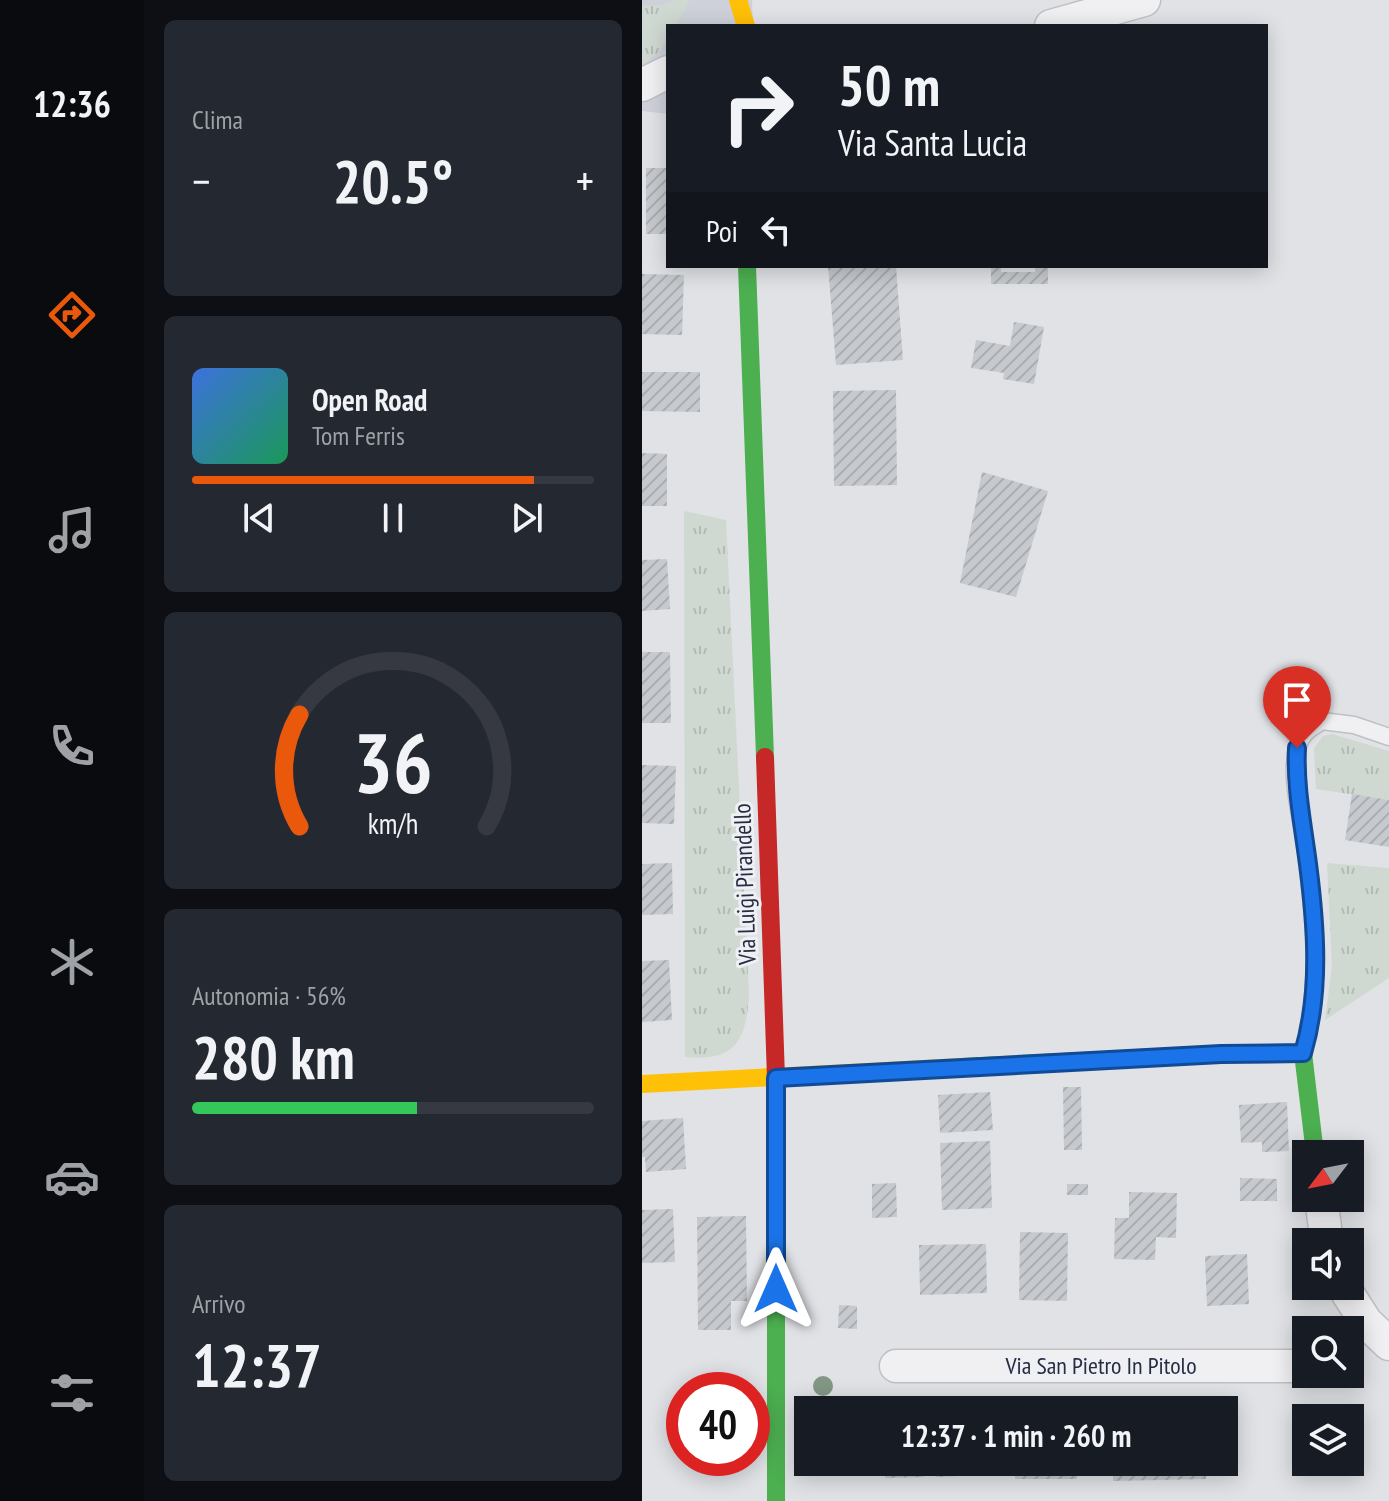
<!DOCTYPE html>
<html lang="it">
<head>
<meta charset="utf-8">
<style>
  :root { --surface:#171b24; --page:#242831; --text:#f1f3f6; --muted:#9ea1a6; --line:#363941; --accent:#ea580c }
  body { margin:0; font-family:"PT Sans Narrow",sans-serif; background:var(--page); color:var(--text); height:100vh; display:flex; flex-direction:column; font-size:30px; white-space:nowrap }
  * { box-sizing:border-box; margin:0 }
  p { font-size:26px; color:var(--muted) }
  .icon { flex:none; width:44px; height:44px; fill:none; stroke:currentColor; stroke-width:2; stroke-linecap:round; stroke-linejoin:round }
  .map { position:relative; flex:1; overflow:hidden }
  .drawer { display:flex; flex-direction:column; gap:20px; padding:20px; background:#0d0f14; width:498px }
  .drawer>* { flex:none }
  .hud { position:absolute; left:24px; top:24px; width:602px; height:244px; border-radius:0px; box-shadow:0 4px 20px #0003; background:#171b24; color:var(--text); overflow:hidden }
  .needle { width:52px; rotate:238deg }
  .buttons { position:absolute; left:650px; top:1140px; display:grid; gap:16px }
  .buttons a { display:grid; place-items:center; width:72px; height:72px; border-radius:0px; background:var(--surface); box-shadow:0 4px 20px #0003; font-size:40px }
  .speed { position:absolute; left:24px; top:1372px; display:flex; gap:16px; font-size:40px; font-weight:700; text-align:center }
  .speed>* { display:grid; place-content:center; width:104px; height:104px; border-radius:50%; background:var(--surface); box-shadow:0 4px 20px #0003; line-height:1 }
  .speed .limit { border:12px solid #d22; background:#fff; color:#111 }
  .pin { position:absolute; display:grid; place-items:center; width:68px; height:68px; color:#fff; margin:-82px -34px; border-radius:50% 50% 50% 0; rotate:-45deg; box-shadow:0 0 8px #0007 }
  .pin .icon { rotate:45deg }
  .me { position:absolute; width:88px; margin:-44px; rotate:0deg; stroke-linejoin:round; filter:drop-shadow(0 0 6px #0008) }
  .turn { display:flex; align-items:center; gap:28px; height:168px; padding:0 40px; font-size:36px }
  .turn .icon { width:104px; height:104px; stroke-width:2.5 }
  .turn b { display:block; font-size:56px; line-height:68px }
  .then { display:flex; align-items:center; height:76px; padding:0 40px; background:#0003; gap:16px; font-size:30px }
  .big { font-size:60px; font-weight:700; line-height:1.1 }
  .drawer .card { flex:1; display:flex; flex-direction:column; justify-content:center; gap:12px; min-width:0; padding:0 28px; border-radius:12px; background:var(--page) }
  .drawer .dial { align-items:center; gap:0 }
  .dial svg { height:208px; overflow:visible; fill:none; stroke:var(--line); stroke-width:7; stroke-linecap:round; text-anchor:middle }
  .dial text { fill:var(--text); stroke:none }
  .song { display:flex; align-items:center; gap:24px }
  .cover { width:96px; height:96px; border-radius:12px; background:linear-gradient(135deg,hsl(220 70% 55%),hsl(150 70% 35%)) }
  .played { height:8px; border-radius:4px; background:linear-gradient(90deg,var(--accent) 85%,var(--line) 85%) }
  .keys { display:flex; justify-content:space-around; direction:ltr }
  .heat { display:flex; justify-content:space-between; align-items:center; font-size:44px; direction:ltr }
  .charge { height:12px; border-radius:6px; background:linear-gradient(90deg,#34c759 56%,var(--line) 0) }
  .trip { position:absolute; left:152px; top:1396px; width:444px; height:80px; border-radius:0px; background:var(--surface); box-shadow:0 4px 20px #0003; font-weight:700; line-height:80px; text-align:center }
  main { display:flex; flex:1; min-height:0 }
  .menu { display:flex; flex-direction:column; width:144px; justify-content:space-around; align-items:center; background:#090b0e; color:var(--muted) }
  .menu .icon { width:56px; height:56px }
  .menu .selected { color:var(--accent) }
  .menu b { font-size:36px; color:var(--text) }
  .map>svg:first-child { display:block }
  .built { fill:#ced1d9 }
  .grass { fill:url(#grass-tufts) }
  .building { fill:url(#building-hatch) }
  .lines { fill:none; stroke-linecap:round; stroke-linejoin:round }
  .lane-casing { stroke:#bec0c4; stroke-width:19 }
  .street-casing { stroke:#bec0c4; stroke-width:35 }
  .lane { stroke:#f0f0f2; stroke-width:16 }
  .street { stroke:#f0f0f2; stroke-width:32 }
  .fast { stroke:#4caf50; stroke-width:18 }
  .slow { stroke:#ffc107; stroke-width:18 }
  .jam { stroke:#c62828; stroke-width:18 }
  .tree { fill:#839884 }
  .route-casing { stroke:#114b97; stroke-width:20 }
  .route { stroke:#1a73e8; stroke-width:14 }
  .labels { text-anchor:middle; stroke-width:6; stroke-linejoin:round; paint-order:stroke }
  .street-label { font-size:24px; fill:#272d3f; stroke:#eef0f6 }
</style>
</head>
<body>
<main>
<nav class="menu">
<b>12:36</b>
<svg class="icon selected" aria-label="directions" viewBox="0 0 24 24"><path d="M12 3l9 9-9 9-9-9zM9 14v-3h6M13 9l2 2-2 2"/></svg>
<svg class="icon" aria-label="music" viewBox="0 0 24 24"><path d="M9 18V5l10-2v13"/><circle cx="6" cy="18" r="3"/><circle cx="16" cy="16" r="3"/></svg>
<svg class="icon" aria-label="phone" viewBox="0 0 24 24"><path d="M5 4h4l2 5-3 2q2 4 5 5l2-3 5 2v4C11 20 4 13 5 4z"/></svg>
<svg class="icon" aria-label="climate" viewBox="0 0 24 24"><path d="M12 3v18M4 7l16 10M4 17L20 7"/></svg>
<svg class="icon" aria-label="car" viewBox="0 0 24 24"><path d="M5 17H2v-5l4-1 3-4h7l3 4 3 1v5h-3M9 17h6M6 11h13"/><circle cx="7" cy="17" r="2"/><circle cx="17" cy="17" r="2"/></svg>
<svg class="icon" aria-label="filters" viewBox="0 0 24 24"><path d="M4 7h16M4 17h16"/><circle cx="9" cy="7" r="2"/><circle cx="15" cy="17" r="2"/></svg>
</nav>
<section class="drawer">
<div class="card"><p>Clima</p>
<div class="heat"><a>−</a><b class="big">20.5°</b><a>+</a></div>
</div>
<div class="card">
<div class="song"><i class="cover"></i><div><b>Open Road</b><p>Tom Ferris</p></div></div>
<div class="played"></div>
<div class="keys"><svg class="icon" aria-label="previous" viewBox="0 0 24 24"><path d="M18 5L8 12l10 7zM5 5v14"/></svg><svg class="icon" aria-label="pause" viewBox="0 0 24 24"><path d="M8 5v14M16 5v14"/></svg><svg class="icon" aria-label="next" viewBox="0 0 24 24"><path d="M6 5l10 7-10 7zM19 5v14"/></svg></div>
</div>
<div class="card dial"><svg viewBox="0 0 100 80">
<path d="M14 69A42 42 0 1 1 86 69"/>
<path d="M14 69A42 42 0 0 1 14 26" stroke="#ea580c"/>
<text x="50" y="56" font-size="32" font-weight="700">36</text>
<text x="50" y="72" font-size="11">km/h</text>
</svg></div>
<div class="card"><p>Autonomia · 56%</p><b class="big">280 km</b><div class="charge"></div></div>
<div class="card"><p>Arrivo</p><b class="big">12:37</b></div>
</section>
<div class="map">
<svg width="747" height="1501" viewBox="0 0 747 1501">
  <defs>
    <pattern id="grass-tufts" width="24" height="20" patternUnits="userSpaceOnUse" patternTransform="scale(2)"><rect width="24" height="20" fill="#d0d9d1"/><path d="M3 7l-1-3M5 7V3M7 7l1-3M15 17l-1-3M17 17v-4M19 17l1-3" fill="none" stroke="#b3bbb4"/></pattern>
    <pattern id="building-hatch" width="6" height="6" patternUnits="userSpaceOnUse" patternTransform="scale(2)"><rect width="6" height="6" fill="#c6c9cd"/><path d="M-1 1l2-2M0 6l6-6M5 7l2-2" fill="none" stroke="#aaadb1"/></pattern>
  </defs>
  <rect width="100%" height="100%" fill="#e0e2e6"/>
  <path class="built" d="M0,0H110L111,26H26V114L0,111Z"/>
  <path class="grass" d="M35,0H48L33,26H26C26,45 16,55 0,65V5H18Z
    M42,511L84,520L107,995C104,1041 93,1062 43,1057Z
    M690,734L747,751V800L674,789L672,748L681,736Z
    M685,863L747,868V978L683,1020L690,966Z"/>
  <path class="building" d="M4,168H26V234H4Z
    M186,266H254L261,360L194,365Z
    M349,266H359V272H393V266H406V284H349Z
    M0,274L42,275L40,335L0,334Z
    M372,322L402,327L392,384L361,379L362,373L329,368L334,340L368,346Z
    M0,372H58V412L0,411Z
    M254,390L255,485L192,486L191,391Z
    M0,453L25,454V506H0Z
    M340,472L406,491L374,597L318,583Z
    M25,559L28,609L0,611V560Z
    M0,652H28L29,723H0Z
    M0,765L34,766L32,824L0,823Z
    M710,794L747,800V847L703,840Z
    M30,863L31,914L0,915V864Z
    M27,960L30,1020L0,1022V961Z
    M421,1087H439L440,1150H422Z
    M348,1092L351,1130L298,1133L296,1095Z
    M645,1102L647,1151L620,1152V1142L599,1143L597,1105Z
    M41,1118L44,1169L4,1172L3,1157H0V1121Z
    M348,1141L350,1208L300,1210L298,1143Z
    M598,1178L635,1179V1201H598Z
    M254,1183L255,1217L230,1218V1184Z
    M425,1184H446V1195H425Z
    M487,1192L535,1193L534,1238L514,1237L513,1260L472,1259L473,1218H487Z
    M31,1209L33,1262L0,1263V1210Z
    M104,1216L105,1301H89V1330H56L55,1217Z
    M378,1232L426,1233L425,1301L377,1300Z
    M344,1244L345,1293L278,1295L277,1245Z
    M605,1254L607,1304L565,1306L563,1256Z
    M197,1305L215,1306V1329L196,1328Z
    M243,1462H281L282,1477L243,1478Z
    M293,1462H337L338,1475L294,1477Z
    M373,1462H435V1479H373Z
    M471,1462H564V1479L471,1481Z"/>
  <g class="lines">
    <defs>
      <path id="lane" d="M661,1051C681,984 672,912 663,844C659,814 647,775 656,746C660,732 669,728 680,721L712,725L747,737"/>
      <path id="street" d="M409,26L502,0
        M0,85L26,72
        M679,1198L685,1242
        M701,1286L724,1322L747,1344
        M254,1366H664"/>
    </defs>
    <use href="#lane" class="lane-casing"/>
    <use href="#street" class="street-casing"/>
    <use href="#lane" class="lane"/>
    <use href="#street" class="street"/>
    <path class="fast" d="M105,266L123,757
      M320,1067L579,1054L661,1053L673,1154
      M134,1163V1501"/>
    <path class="slow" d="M96,0L104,26
      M0,1084L320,1067"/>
    <path class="jam" d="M123,757L134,1078V1163"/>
  </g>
  <circle class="tree" cx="181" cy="1386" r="10"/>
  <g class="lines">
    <defs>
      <path id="route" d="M134,1289V1078L579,1054L661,1053C679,992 674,926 666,864C661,825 653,787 655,748"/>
    </defs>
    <use href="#route" class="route-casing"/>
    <use href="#route" class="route"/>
  </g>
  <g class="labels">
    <g class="street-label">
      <text transform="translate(103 884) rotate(-92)" y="8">Via Luigi Pirandello</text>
      <text x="459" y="1374">Via San Pietro In Pitolo</text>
    </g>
  </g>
</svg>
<div class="buttons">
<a><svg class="needle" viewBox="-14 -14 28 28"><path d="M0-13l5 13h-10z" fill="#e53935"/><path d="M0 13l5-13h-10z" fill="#9ea1a6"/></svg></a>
<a><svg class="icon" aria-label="sound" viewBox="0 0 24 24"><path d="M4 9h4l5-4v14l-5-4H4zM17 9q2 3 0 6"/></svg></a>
<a><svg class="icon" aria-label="search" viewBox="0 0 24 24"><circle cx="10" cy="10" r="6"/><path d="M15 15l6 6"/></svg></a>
<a><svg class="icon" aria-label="layers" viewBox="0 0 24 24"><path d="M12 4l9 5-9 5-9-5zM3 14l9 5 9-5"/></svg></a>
</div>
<div class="speed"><div class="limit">40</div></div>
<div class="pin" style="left:655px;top:748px;background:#d93025"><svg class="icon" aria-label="arrive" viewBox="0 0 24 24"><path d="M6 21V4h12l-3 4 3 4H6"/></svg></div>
<svg class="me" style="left:134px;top:1289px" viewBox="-20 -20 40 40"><path d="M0-17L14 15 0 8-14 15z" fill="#1a73e8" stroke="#fff" stroke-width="4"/></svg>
<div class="trip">12:37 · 1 min · 260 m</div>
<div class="hud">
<div class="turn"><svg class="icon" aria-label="right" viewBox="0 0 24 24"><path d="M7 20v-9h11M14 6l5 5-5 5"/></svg><div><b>50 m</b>Via Santa Lucia</div></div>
<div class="then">Poi<svg class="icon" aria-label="left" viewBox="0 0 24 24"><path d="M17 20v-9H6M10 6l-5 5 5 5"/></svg></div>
</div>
</div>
</main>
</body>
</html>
